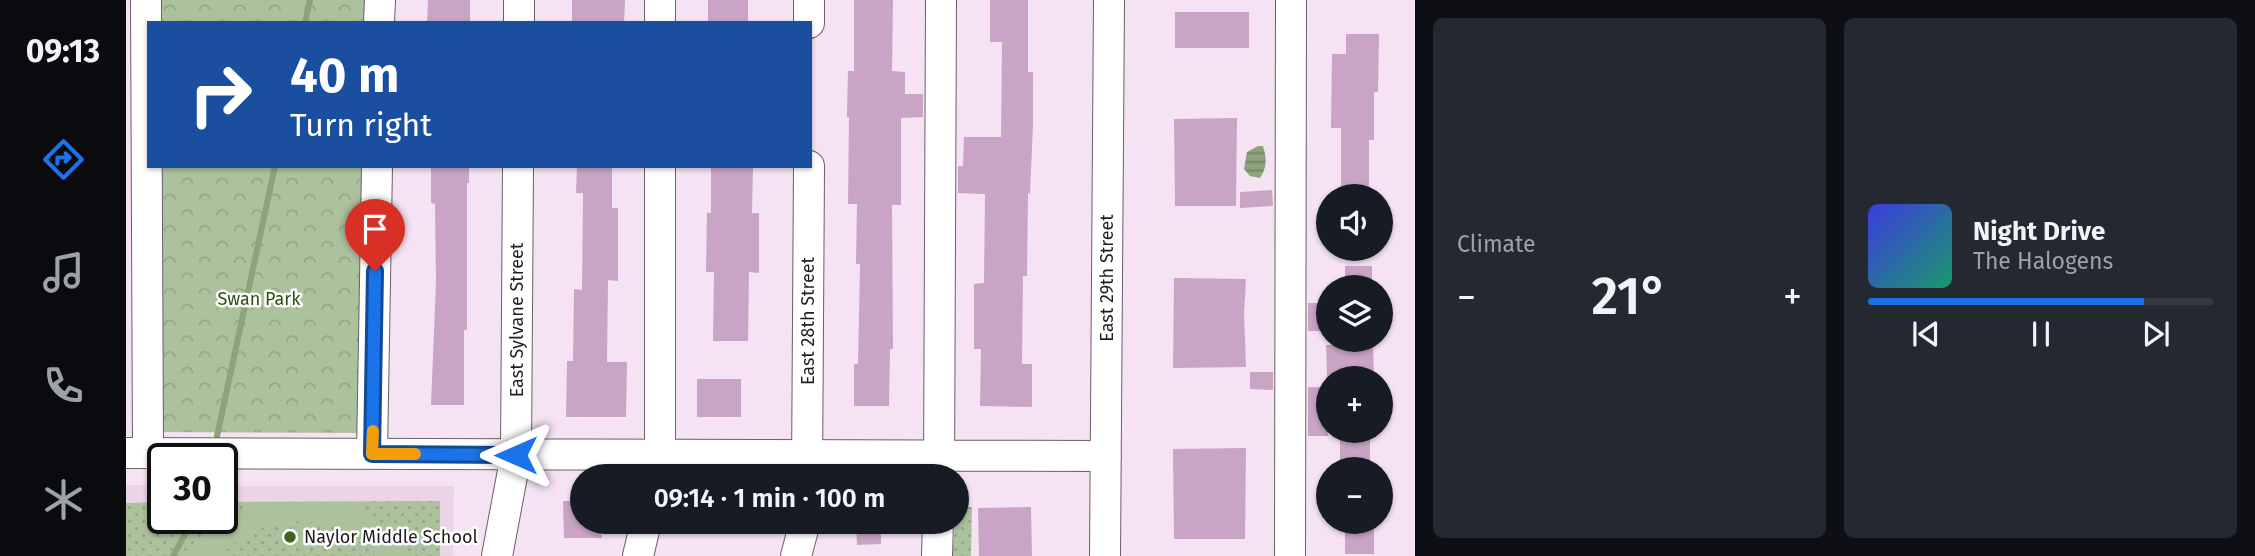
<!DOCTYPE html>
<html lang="en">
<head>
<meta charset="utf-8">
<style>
  :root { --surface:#171b24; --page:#242831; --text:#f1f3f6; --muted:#9ea1a6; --line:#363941; --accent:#1a73e8 }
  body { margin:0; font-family:"Fira Sans",sans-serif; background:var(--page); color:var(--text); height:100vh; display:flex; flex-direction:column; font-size:26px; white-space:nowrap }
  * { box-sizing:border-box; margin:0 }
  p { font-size:23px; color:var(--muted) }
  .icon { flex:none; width:38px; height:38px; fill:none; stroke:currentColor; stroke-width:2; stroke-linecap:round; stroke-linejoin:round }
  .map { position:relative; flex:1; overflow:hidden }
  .details { display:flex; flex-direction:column; gap:18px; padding:18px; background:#0d0f14; width:840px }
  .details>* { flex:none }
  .hud { position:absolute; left:21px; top:21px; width:665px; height:147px; border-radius:0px; box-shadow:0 2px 5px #0004; background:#1a4fa0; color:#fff; overflow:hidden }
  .controls { position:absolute; left:1190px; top:184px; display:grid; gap:14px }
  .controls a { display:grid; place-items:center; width:77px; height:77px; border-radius:50%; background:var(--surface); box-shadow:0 2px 5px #0004; font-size:35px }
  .speed { position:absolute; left:21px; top:443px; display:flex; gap:14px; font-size:35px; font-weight:700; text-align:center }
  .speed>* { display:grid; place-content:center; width:91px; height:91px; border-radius:50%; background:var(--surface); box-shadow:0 2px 5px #0004; line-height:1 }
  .speed .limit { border:4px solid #111; border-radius:10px; background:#fff; color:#111 }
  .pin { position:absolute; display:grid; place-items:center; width:60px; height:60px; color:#fff; margin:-72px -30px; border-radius:50% 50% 50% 0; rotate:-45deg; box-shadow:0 0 7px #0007 }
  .pin .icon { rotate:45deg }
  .me { position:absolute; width:77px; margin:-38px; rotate:270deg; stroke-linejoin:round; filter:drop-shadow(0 0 5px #0008) }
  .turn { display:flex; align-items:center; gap:24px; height:147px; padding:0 28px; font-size:32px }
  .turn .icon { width:91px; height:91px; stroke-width:2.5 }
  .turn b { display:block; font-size:49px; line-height:60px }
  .big { font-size:52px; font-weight:600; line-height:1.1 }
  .details .tile { flex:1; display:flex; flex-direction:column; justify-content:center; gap:10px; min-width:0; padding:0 24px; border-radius:10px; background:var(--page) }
  .song { display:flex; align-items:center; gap:21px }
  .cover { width:84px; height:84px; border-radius:10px; background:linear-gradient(135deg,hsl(240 70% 55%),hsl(160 70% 35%)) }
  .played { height:7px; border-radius:4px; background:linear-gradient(90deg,var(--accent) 80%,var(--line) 80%) }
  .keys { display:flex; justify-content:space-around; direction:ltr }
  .heat { display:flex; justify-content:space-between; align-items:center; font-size:38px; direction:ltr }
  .details .tiles { flex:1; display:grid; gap:18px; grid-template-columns:repeat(2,1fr) }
  .trip { position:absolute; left:444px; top:464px; width:399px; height:70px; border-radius:35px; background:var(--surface); box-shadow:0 2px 5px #0004; font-weight:600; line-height:70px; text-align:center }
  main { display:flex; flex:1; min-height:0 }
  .menu { display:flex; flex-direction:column; width:126px; justify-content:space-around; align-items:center; background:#090b0e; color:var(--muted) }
  .menu .icon { width:49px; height:49px }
  .menu .on { color:var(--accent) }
  .menu b { font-size:32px; color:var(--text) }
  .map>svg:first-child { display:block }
  .built { fill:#ebd3e8 }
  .grass { fill:url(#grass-dots) }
  .park { fill:url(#park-crowns) }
  .garden { fill:#acc29d }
  .water { fill:url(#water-rules) }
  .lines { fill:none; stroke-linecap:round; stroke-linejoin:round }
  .stream { stroke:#8ca37c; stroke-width:6 }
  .building { fill:#c9a4c4 }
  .minor-casing { stroke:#6c5d6a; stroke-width:32 }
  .minor { stroke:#fff; stroke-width:30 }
  .route-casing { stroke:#114b97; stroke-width:18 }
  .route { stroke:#1a73e8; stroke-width:12 }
  .slow { stroke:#f59e0b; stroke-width:12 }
  .poi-dot { fill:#40651e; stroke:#fff; stroke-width:2.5 }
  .labels { text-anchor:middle; stroke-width:5; stroke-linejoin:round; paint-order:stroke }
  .street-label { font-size:18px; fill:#221c21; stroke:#fff }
  .park-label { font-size:18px; fill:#2f4d13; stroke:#fff }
  .poi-label { font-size:18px; fill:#221c21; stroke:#fff; text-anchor:start }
</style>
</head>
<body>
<main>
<nav class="menu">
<b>09:13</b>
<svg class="icon on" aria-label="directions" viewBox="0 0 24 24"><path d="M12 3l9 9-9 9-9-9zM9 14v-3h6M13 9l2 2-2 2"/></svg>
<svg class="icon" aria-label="music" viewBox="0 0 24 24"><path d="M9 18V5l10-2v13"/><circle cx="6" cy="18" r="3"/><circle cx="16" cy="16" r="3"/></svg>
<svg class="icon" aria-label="phone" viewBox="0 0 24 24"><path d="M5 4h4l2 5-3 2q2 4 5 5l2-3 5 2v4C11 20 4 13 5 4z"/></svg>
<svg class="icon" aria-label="climate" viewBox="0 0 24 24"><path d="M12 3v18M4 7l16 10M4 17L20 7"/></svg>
</nav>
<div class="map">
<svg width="1289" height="556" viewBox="0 0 1289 556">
  <defs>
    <pattern id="grass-dots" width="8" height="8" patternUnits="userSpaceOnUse" patternTransform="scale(1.75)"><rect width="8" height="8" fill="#acc29d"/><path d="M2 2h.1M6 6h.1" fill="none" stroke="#94a687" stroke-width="1.8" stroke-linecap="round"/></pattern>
    <pattern id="park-crowns" width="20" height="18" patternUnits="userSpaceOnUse" patternTransform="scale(1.75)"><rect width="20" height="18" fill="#acc29d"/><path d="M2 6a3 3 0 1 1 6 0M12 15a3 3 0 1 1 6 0" fill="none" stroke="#94a687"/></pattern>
    <pattern id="water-rules" width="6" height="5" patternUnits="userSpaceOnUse" patternTransform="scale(1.75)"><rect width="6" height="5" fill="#8ca37c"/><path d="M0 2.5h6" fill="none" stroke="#728465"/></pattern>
  </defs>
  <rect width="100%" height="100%" fill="#f5e3f3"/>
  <path class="built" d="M0,485H37V518H96V486H328L327,556H0Z"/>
  <path class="grass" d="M314,501V556H0V503L37,502V518H96V502Z
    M831,507H846L845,556H826Z"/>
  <path class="park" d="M14,0H252V23H23V166H250L248,433L17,432Z"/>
  <path class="garden" d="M141,502L230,505L266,531L283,556H249C243,550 236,542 229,538C187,510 128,519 95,556H61L67,544L100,513Z"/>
  <path class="water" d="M1132,146H1137C1141,159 1141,167 1134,178L1124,176L1118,169L1121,152Z"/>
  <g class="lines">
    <path class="stream" d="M179,23L184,0
      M91,436L149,166
      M47,556L68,518"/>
  </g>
  <path class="building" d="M302,0H344V23H301Z
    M446,0H499L498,23H446Z
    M582,0H622V23H582Z
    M728,0H767L766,71L779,72V94H797V117L775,118V205H766L767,349H764L763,406H728V364H732L734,264H730L731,204H722L723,117H721L722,71H728Z
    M864,0H902V72H907V125L904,194L902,193L901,276H897L896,364H906V407L854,406L855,349H848V284L858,283L859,194L832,193V166H837L838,137H875L876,42H864Z
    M1049,12H1123V48H1049Z
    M1220,34H1253L1252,92H1248V140H1243V196H1215V128H1205L1206,54H1220Z
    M1111,118L1110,206H1049L1048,119Z
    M305,166H343V183H341V330H338V405H305L310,282L309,204L305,203Z
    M451,166H486V208H492V281L482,280L481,362H501L500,417H440L441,361H447L448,289L456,290L457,193H450Z
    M585,166H627L626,213H633V273L623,272L622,341H587L588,272H580L581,213H585Z
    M1146,190L1147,206L1114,208V192Z
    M1219,266H1246V287H1219Z
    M1048,278L1120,279L1118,314L1120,367L1047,368Z
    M1182,303H1202V331H1182Z
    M1200,345H1247L1248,378H1201Z
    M1124,372H1147V390L1124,389Z
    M571,379H615V417H571Z
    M1182,387H1200L1202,436H1182Z
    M1214,430H1244V469H1214Z
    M1120,448L1119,539H1048L1047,449Z
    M437,501H457V522H476V538H438Z
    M905,507L906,556H853L852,508Z
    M730,522H755V544L731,545Z
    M1219,522H1248V554H1219Z"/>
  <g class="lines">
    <defs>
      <path id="minor" d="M20,0L22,453
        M534,0V23
        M253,23L254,0
        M393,23V0
        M683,23V0
        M0,453L980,456
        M246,454L251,166
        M530,476L534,455V166
        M681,476L683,166
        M813,476L815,0
        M371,556L390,455L392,166
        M512,556L520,522
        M670,556L679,522
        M811,556L812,522
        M979,556L983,0
        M1164,556L1165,0"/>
    </defs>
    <use href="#minor" class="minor-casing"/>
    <use href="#minor" class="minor"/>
  </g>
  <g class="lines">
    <defs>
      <path id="route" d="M249,271L246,454L390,455"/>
    </defs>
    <use href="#route" class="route-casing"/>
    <use href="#route" class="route"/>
    <path class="slow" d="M247,431L246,454H289"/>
  </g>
  <circle class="poi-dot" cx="164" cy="537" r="7"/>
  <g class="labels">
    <g class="street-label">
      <text transform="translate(981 278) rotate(-90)" y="6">East 29th Street</text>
      <text transform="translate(391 320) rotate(-90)" y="6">East Sylvane Street</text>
      <text transform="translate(682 321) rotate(-90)" y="6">East 28th Street</text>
    </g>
    <g class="park-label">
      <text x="133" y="305">Swan Park</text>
    </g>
    <g class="poi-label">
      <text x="178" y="543">Naylor Middle School</text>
    </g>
  </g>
</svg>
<div class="controls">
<a><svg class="icon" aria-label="sound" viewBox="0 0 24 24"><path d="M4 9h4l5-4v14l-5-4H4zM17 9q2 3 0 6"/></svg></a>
<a><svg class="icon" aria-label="layers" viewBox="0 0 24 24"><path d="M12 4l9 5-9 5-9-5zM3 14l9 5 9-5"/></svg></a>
<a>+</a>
<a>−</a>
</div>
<div class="speed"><div class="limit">30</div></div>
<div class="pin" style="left:249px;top:271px;background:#d93025"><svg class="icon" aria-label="arrive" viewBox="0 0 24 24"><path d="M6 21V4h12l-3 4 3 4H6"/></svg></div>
<svg class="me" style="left:390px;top:455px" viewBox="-20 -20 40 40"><path d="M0-17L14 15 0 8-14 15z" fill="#1a73e8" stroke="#fff" stroke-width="4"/></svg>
<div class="trip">09:14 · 1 min · 100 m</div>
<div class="hud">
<div class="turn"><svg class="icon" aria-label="right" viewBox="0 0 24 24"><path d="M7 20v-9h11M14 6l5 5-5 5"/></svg><div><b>40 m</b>Turn right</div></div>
</div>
</div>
<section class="details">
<div class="tiles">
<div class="tile"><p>Climate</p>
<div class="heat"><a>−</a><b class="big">21°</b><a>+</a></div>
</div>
<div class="tile">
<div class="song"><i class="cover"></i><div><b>Night Drive</b><p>The Halogens</p></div></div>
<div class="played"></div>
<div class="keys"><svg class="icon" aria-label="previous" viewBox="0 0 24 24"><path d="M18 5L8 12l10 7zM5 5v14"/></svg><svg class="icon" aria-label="pause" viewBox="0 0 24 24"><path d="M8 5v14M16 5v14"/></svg><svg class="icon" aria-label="next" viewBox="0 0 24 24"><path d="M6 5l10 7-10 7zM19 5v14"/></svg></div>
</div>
</div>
</section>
</main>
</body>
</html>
